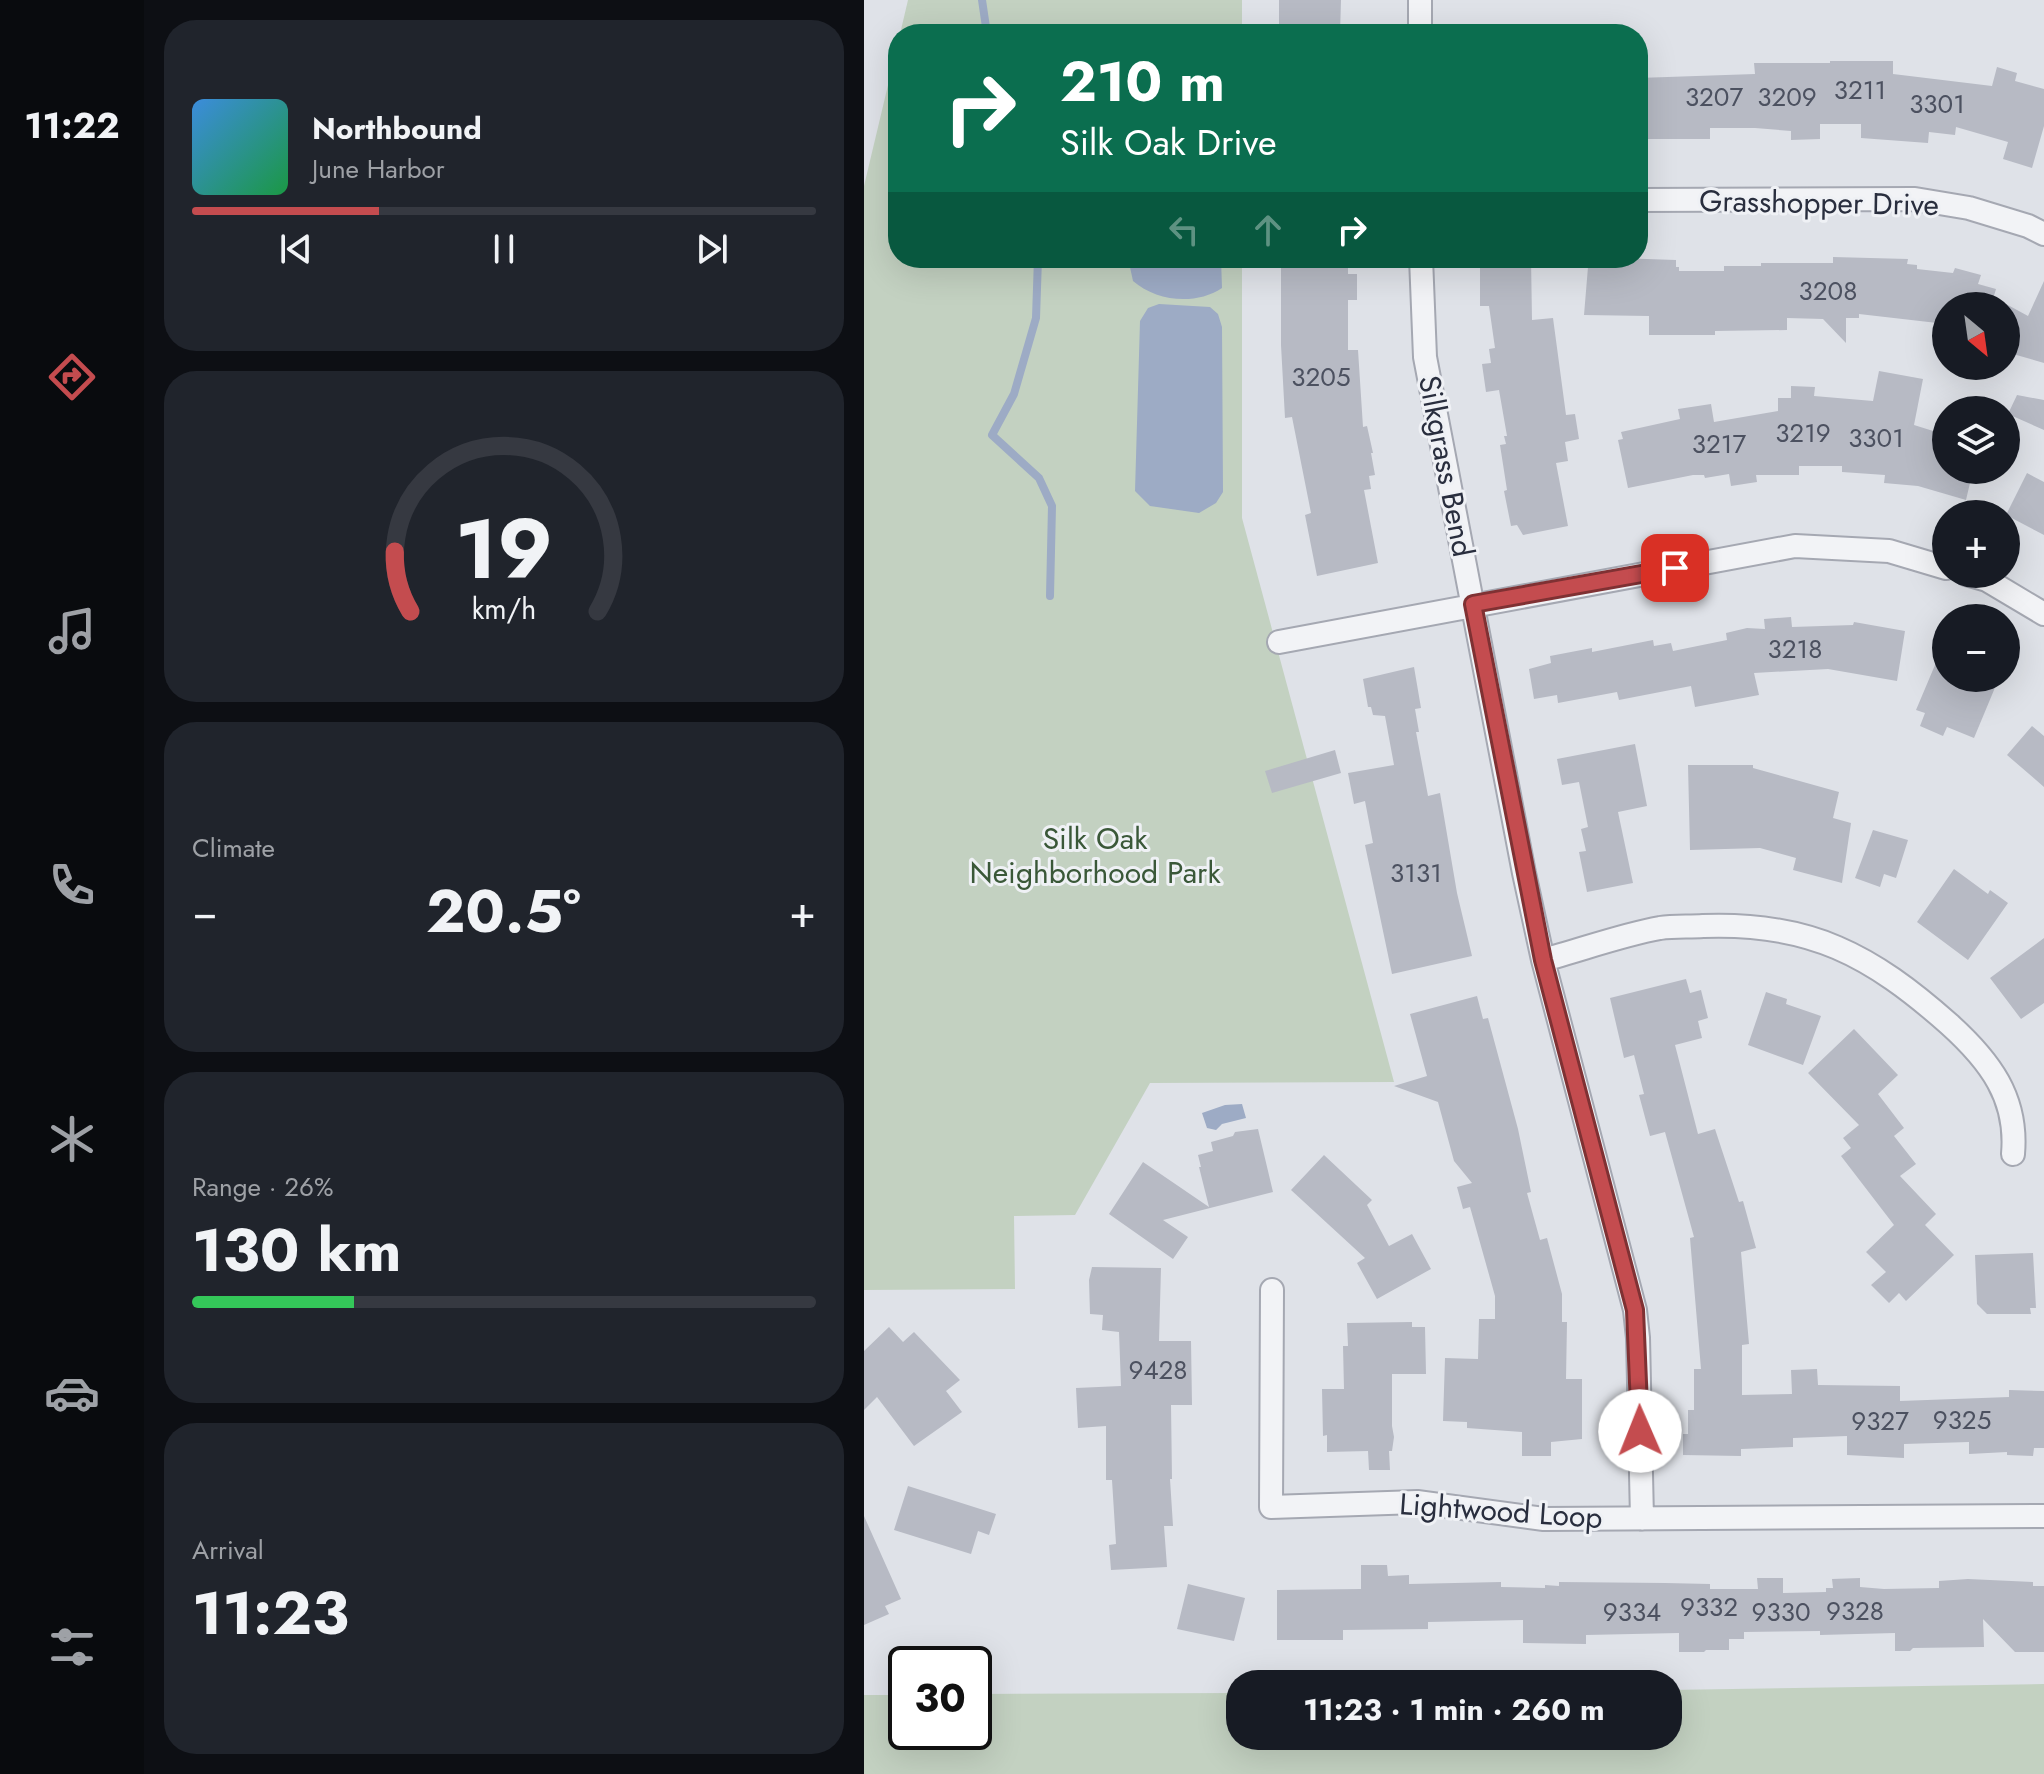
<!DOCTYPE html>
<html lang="en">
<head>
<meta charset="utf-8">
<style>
  :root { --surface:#171b24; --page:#20242c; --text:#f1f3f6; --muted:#9ea1a6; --line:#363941; --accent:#c44c4f }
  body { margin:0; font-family:Jost,sans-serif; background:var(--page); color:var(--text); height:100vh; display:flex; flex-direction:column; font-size:30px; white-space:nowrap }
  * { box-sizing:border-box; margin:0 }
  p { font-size:26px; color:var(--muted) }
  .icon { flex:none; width:44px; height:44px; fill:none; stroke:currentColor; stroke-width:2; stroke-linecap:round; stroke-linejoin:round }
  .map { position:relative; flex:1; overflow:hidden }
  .panel { display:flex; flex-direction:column; gap:20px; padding:20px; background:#0d0f14; width:720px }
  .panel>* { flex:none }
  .guide { position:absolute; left:24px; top:24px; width:760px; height:244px; border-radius:32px; box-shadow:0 8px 32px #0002; background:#0b6e4f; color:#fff; overflow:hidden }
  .needle { width:52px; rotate:151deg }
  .tools { position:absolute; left:1068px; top:292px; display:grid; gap:16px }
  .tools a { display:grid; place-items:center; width:88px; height:88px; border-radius:50%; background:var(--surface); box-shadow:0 8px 32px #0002; font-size:40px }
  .speed { position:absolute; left:24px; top:1646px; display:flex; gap:16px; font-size:40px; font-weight:700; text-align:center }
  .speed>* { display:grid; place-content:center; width:104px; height:104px; border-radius:50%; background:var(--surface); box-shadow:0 8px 32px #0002; line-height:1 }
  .speed .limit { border:4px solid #111; border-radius:12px; background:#fff; color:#111 }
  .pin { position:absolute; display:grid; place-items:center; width:68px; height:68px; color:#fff; margin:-34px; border-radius:16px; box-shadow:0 4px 12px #0006 }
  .me { position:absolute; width:88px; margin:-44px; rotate:359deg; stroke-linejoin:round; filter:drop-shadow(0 0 6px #0008) }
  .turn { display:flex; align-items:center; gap:28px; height:168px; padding:0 40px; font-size:36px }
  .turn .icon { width:104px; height:104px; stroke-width:2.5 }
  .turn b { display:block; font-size:56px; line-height:68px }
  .lanes { display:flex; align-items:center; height:76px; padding:0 40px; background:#0003; justify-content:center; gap:40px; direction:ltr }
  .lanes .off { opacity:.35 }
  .big { font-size:60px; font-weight:700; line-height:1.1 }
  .panel .widget { flex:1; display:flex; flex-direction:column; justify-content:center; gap:12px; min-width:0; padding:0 28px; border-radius:32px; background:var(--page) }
  .panel .dial { align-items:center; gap:0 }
  .dial svg { height:208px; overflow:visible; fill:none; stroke:var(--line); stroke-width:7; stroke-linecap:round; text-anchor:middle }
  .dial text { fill:var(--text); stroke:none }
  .song { display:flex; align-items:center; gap:24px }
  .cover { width:96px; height:96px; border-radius:12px; background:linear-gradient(135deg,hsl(210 70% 55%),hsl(140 70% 35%)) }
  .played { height:8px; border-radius:4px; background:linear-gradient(90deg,var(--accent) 30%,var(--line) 30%) }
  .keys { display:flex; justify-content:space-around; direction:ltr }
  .heat { display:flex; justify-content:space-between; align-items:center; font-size:44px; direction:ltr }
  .charge { height:12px; border-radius:6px; background:linear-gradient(90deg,#34c759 26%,var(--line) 0) }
  .trip { position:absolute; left:362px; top:1670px; width:456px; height:80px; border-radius:32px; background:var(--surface); box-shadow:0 8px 32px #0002; font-weight:700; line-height:80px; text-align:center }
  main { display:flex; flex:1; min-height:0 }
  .tabs { display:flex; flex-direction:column; width:144px; justify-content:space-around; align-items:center; background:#090b0e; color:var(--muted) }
  .tabs .icon { width:56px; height:56px }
  .tabs .on { color:var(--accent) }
  .tabs b { font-size:36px; color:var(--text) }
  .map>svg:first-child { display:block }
  .green { fill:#c3d1c1 }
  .water { fill:#9dabc5 }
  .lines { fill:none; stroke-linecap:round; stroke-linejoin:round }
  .stream { stroke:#9dabc5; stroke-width:8 }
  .building { fill:#b7bac4 }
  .street-casing { stroke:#a5a8b2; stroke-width:26 }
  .street { stroke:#f2f3f6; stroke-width:22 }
  .route-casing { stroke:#7f3133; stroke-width:20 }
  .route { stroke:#c44c4f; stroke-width:14 }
  .labels { text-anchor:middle; stroke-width:6; stroke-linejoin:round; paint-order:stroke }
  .number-label { font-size:26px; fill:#4c5160 }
  .street-label { font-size:30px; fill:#292e3e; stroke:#eff1f5 }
  .park-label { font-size:30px; fill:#3a5838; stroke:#eff1f5 }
</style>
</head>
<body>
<main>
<nav class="tabs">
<b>11:22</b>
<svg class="icon on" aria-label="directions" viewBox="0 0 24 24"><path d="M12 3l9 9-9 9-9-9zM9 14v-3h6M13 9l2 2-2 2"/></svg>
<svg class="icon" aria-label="music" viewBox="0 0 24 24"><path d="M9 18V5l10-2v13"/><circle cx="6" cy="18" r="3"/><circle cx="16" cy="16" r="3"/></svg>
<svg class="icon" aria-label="phone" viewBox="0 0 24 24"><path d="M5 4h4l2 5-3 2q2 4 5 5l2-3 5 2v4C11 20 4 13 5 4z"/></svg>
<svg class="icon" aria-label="climate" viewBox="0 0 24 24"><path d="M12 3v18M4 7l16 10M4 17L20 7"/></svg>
<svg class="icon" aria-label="car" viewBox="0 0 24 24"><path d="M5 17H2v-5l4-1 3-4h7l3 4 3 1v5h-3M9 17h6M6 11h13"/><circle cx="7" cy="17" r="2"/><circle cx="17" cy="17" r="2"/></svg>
<svg class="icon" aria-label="filters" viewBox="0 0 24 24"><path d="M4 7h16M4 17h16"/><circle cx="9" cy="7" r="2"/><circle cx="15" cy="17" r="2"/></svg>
</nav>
<section class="panel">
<div class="widget">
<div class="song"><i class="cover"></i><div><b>Northbound</b><p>June Harbor</p></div></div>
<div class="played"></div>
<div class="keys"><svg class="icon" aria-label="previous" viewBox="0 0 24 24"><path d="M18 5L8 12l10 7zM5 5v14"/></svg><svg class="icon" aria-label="pause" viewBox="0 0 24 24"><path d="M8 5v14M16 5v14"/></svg><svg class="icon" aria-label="next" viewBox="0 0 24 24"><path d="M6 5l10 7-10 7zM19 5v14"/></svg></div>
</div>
<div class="widget dial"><svg viewBox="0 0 100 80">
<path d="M14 69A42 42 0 1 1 86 69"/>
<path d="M14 69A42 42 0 0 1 8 46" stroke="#c44c4f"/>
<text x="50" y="56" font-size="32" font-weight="700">19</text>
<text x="50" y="72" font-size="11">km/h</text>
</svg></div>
<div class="widget"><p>Climate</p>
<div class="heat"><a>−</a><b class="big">20.5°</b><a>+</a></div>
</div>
<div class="widget"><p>Range · 26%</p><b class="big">130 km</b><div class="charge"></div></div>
<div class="widget"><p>Arrival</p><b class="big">11:23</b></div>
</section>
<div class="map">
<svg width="1180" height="1774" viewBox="0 0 1180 1774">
  <rect width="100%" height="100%" fill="#dfe2e8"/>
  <path class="green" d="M44,0H378V34H36Z
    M34,43V258H378V518L530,1082L286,1083L211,1215L150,1216L151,1289L0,1290V186Z
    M1180,1684V1774H0V1695H42V1732H110V1694L376,1693V1736H804V1690Z"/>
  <path class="water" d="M264,258H357L358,288C331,306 292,301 269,281Z
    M295,304L346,307L354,314L358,327L359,492L352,503L335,513L286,506L271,491L276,321L284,308Z
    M378,1104L382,1118L358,1124L352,1130L343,1128L338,1113L361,1105Z"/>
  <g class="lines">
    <path class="stream" d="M118,0L123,34
      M174,258L172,318L150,394L128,435L175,478L188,506L186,596"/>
  </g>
  <path class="building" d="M415,0H477L476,34H415Z
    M966,61H1029V74L1128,86L1133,67L1153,73L1151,81L1180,89V126L1168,168L1139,159L1144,142L1092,127L1091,135L1065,132L1064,143L997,138V124H956V139L927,140V131L891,128H846V139H781V136H774V78L891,74L890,63H966Z
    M969,257L1044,259L1043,264L1053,265V269L1089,273L1091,268L1117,275L1114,284L1132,289L1127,306H1082V324L995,314V318H982V343L959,319L923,318V330L851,331V335H785V316L720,315L724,267L753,268V258L812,260V267H815V271H860V266H897V263H969Z
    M417,258H484V274H493V300H484V350H494L499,427L503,426L509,453H507L511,475L505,476L507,489L500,490L514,563L453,576L441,515L447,513L428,417L421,418L417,345Z
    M616,258H667L668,320L689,318L702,415L711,414L715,439L701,442L704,461L692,463L704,526L659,535L653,525L647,526L640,491L643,490L636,445L642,444L640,436H643L635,390L622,392L618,364L627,363L625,349L631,348L625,306H616Z
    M1180,281V363L1142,352V304L1164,316Z
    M1015,371L1059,379L1050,425L1082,435V470H1109L1102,500L1054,486L1020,483L1021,475L978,472V466H935V475H892L893,482L867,486L865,474L841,478L840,475H829L764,488L754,440L759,439L757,432L816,419L814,409L847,404L850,422L914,411V398H927V386L951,387L950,396L1009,401Z
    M1153,395L1180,400V430L1144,414Z
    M1163,473L1180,482V535L1142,515Z
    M927,617L928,627L989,625L990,622L1041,631L1033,681L964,669L890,673L895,695L831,707L827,686L755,700L753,692L694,703L693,695L670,699L665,669L687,663L686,656L728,648V652L789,640L790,646L807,643L809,651L863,640L862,633L883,628L901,629L900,619Z
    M1082,639V678H1135L1110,738L1083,727L1079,736L1056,726L1061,713L1052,710Z
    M550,667L557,708L551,709L555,732H552L564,796L576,793L593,893L608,956L528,974L501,845L509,843L501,801L490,804L484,773L530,765L521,716L509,715L507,707H504L499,679Z
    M1168,726L1180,736V787L1143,755Z
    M771,744L783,806L754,812L769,883L723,892L715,852L722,851L717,829L724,827L715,782L698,785L693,759Z
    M471,750L477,773L408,793L401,771Z
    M824,765H889V768L975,792L969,818L987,823L978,883L929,870L932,858L896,848L826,850Z
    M1009,830L1044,840L1032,878L1020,874L1016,887L991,878Z
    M1090,869L1124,894L1126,890L1144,903L1104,960L1053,922Z
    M1180,938V1003L1157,1019L1126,978Z
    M822,979L826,993L837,990L844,1018L834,1021L838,1038L811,1045L834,1134L851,1129L875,1202L879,1201L892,1248L877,1252L885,1344L878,1345V1395L928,1394L927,1370L953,1369L954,1385L1036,1386V1401L1145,1397V1390L1180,1391V1448H1170L1169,1456L1143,1455V1452L1105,1454V1442L1040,1444V1458L983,1455V1436L929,1438V1447L877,1449V1456L819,1455V1434H824V1410H830V1369H837L826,1238L830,1237L801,1132L786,1136L775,1095L780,1094L770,1055L760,1058L746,998Z
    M902,992L923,999L922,1004L957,1016L939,1065L884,1045Z
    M613,996L619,1019L624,1018L654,1129L667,1192L663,1193L676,1240L683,1238L698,1294V1322H703L702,1379H718V1439L687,1442V1456H658V1432L603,1428V1422L579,1421L581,1358L614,1359L615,1319H631V1296L606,1207L599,1209L593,1187L608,1183L590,1161L574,1102L530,1086L563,1076L546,1014Z
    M990,1029L1034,1075L1014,1094L1040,1128L1030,1136L1052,1164L1036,1176L1072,1214L1061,1225L1090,1255L1042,1301L1035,1293L1025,1303L1007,1285L1022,1272L1002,1252L1030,1225L977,1156L987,1148L979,1138L995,1125L944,1073Z
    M394,1129L409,1192L299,1220L324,1237L309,1259L245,1214L279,1162L345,1207L335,1167H337L334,1155L349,1151L347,1142L369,1136L371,1132Z
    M460,1155L508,1200L503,1205L525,1246L548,1234L567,1269L513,1299L493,1263L501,1258L427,1190Z
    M1169,1253L1172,1308H1166L1167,1314H1123L1113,1304L1111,1255Z
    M228,1267L297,1268L295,1341H327L328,1405H307L308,1479H306L309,1526H300L303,1567L247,1570L245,1545L252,1544L248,1480H242V1426L214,1428L212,1388L257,1386L255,1332L238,1330L239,1315L226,1314L225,1280Z
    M548,1322V1327H561L562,1374H528V1426L530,1437L528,1451H525L526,1470H505L504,1451L463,1452V1435L459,1436L458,1389H480L479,1346H484L483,1323Z
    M25,1327L39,1342L50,1332L96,1380L82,1391L98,1412L50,1446L13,1397L0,1410V1351Z
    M44,1486L132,1514L125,1535L114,1531L107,1554L30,1530Z
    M0,1516L37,1599L21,1606L25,1614L0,1625Z
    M497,1565H523L524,1576L545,1575V1584L637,1582V1587L681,1588V1585L695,1586V1582L801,1583L846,1584V1589H894L893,1578H919V1593L962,1592V1588H969L968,1579L996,1578V1587L1020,1589L1075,1588V1581L1104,1579L1169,1582V1586H1180V1652H1151L1119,1619L1120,1647L1049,1648L1046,1651H1031V1633L956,1635V1631L880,1632V1639H865V1650H842L840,1652H815V1633L722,1635V1644L659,1643V1620L564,1622V1629L479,1630V1640H413V1590L497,1589Z
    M324,1584L381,1598L370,1641L313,1629Z"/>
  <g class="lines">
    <defs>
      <path id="street" d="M556,0V34
        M774,200L1051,199L1105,208L1164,226L1180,234
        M557,258L561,357L660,873L679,960L771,1310L774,1338L778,1519
        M1102,574L1123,580L1180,614
        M415,642L931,546L1025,551L1082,568
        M679,960C717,950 757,935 796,928C810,926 825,927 839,926C946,922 1007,955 1085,1024C1126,1061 1154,1098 1149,1154
        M408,1290L407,1507L553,1502L680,1519L1180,1516"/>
    </defs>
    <use href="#street" class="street-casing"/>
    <use href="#street" class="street"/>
  </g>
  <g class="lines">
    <defs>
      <path id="route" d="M776,1431L771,1310L679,960L609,604L811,568"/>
    </defs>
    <use href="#route" class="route-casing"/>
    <use href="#route" class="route"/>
  </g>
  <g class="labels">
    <g class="number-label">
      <text x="996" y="99">3211</text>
      <text x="850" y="106">3207</text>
      <text x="923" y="106">3209</text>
      <text x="1073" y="113">3301</text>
      <text x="964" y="300">3208</text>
      <text x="457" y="386">3205</text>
      <text x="939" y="442">3219</text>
      <text x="1012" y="447">3301</text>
      <text x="855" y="453">3217</text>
      <text x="931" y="658">3218</text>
      <text x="552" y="882">3131</text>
      <text x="294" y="1379">9428</text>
      <text x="1098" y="1429">9325</text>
      <text x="1016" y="1430">9327</text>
      <text x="845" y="1616">9332</text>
      <text x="991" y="1620">9328</text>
      <text x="768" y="1621">9334</text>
      <text x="917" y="1621">9330</text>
    </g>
    <g class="street-label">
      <text transform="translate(955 203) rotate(1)" y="10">Grasshopper Drive</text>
      <text transform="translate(582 466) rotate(79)" y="10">Silkgrass Bend</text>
      <text transform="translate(637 1511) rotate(4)" y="10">Lightwood Loop</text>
    </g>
    <g class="park-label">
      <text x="231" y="849">Silk Oak<tspan x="231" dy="34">Neighborhood Park</tspan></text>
    </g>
  </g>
</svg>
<div class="tools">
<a><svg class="needle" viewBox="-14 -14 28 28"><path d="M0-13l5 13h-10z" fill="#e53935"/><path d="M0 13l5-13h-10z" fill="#9ea1a6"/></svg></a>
<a><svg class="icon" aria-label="layers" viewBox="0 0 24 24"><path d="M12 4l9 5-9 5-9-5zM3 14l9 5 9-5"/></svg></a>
<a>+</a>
<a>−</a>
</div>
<div class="speed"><div class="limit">30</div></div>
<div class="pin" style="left:811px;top:568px;background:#d93025"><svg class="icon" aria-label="arrive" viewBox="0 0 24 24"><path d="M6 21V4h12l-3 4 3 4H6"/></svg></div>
<svg class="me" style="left:776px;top:1431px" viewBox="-20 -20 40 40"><circle r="19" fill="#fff"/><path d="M0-13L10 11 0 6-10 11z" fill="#c44c4f"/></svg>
<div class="trip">11:23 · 1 min · 260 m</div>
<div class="guide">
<div class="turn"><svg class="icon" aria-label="right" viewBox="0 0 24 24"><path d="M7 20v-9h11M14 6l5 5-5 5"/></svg><div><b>210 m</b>Silk Oak Drive</div></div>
<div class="lanes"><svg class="icon off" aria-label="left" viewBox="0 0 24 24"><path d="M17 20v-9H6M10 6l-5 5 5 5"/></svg><svg class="icon off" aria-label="ahead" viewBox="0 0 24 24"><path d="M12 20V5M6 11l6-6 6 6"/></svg><svg class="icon" aria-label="right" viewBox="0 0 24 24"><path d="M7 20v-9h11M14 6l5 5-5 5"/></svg></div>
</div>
</div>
</main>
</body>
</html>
